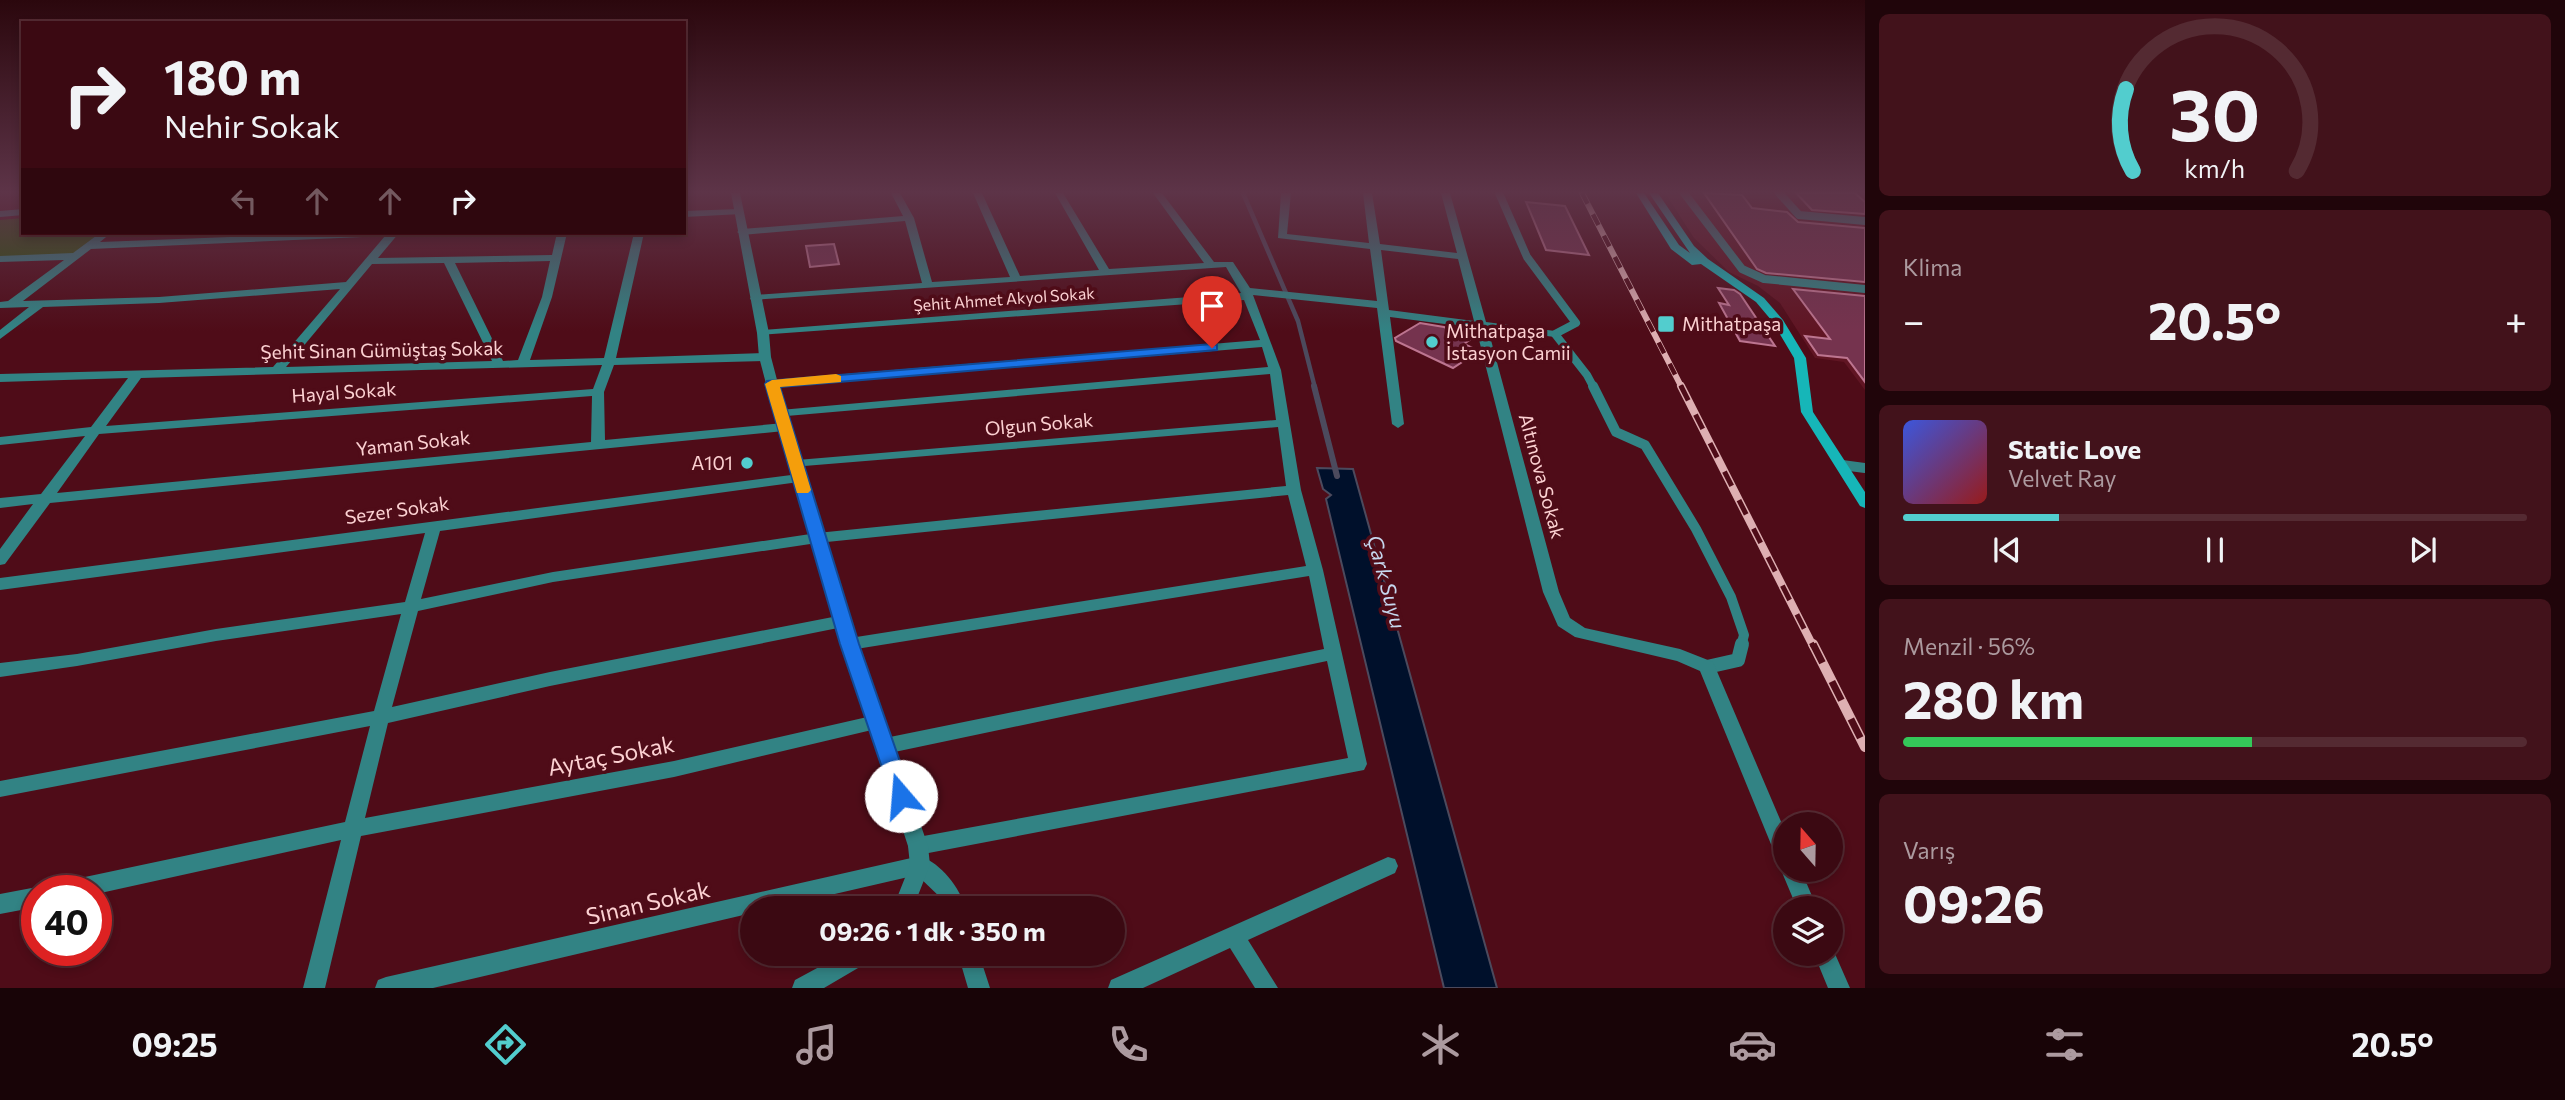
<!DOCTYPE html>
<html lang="tr">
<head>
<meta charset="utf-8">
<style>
  :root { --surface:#3b0912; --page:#42121b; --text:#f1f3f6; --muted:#ac9a9f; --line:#542a32; --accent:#52cdce }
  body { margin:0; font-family:Commissioner,sans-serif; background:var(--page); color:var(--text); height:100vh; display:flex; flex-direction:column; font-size:26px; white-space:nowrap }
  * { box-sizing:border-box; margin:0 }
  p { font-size:23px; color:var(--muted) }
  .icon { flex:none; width:38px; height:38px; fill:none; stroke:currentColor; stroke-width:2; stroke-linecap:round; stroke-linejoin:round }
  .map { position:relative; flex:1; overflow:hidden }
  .drawer { display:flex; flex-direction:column; gap:14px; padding:14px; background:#20050a; width:700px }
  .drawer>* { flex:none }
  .guide { position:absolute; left:21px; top:21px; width:665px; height:214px; border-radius:0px; box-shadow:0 4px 10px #0003,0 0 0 2px var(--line); background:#3b0912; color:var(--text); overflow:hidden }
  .needle { width:46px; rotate:340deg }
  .buttons { position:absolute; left:1773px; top:812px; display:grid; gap:14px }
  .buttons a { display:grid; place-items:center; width:70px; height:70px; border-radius:50%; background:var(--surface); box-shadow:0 4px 10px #0003,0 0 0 2px var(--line); font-size:35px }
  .speed { position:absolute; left:21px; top:875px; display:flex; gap:14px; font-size:35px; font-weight:700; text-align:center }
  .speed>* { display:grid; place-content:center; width:91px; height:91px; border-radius:50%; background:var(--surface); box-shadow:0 4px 10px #0003,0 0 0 2px var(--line); line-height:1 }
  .speed .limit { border:10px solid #d22; background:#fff; color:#111 }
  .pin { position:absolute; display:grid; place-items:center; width:60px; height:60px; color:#fff; margin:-72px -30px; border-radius:50% 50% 50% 0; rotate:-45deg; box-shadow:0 0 7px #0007 }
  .pin .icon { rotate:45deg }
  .me { position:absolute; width:77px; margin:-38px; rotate:342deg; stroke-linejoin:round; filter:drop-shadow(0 0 5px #0008) }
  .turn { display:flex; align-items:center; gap:24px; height:147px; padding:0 28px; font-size:32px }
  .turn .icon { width:91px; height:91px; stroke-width:2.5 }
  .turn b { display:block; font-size:49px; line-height:60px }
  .lanes { display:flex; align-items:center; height:66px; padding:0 28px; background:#0003; justify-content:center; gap:35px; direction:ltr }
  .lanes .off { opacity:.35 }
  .big { font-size:52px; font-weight:700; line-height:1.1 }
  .drawer .card { flex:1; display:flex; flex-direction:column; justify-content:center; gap:10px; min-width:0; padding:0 24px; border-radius:10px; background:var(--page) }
  .drawer .dial { align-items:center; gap:0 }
  .dial svg { height:182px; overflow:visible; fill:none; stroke:var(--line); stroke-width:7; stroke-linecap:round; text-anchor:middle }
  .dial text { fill:var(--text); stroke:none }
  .song { display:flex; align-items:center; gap:21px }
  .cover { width:84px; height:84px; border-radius:10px; background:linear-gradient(135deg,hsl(230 70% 55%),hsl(0 70% 35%)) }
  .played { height:7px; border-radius:4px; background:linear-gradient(90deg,var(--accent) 25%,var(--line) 25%) }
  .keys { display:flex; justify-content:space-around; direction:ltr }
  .heat { display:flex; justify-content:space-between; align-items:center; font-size:38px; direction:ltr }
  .charge { height:10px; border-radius:5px; background:linear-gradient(90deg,#34c759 56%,var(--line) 0) }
  .trip { position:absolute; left:740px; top:896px; width:385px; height:70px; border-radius:35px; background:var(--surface); box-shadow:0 4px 10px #0003,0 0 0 2px var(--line); font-weight:700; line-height:70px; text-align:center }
  .tabs { display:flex; height:112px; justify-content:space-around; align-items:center; background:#180407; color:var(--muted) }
  .tabs .icon { width:49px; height:49px }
  .tabs .active { color:var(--accent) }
  .tabs b { font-size:32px; color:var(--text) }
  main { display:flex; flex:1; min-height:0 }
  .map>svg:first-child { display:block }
  .built { fill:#601523 }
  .green { fill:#29550e }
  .water { fill:#00102b; stroke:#4c4a5d; stroke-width:2 }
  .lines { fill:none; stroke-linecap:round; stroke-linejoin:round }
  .stream-far1 { stroke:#4c4a5d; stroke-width:4.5 }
  .stream { stroke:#4c4a5d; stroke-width:6 }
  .building { fill:#75334e; stroke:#bd7590; stroke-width:2 }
  .service-far2 { stroke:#328384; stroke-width:8 }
  .service-far1 { stroke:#328384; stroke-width:10 }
  .service { stroke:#328384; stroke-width:14 }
  .minor { fill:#328384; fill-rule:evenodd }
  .tertiary { fill:#328384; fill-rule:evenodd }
  .secondary { fill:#16b6b8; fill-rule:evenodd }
  .rail-far2-casing { stroke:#deafb2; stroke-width:6 }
  .rail-far1-casing { stroke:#deafb2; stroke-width:8 }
  .rail-casing { stroke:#deafb2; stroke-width:10 }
  .rail-far2 { stroke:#4f0c18; stroke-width:4.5; stroke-dasharray:12; stroke-linecap:butt }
  .rail-far1 { stroke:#4f0c18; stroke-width:5; stroke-dasharray:16; stroke-linecap:butt }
  .rail { stroke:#4f0c18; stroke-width:7; stroke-dasharray:21; stroke-linecap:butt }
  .route { fill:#1a73e8; stroke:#114b97; stroke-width:2 }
  .slow { fill:#f59e0b }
  .poi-dot { fill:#52cdce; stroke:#4f0c18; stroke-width:2.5 }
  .labels { text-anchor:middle; stroke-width:7; stroke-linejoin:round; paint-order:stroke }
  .far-street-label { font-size:16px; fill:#fcd1d2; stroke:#4f0c18 }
  .poi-label { font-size:19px; fill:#fcd1d2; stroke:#4f0c18; text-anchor:start }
  .street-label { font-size:19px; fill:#fcd1d2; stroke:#4f0c18 }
  .water-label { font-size:21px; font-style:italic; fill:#c6d7ee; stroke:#4f0c18 }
  .near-street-label { font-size:23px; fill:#fcd1d2; stroke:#4f0c18 }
</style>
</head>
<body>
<main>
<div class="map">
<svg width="1865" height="988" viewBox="0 0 1865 988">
  <rect width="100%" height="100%" fill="#4f0c18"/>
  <path class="built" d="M1665,193H1865V390L1844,362L1815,358L1780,303L1758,286L1729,272L1694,238Z"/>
  <path class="green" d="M23,218V233H101L75,255L0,257V220Z"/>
  <path class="water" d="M1317,468L1353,469L1497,988H1444L1326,499L1331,495L1323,489Z"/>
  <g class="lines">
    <path class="stream-far1" d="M1243,193L1298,321L1315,388"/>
    <path class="stream" d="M1314,386L1337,476"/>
  </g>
  <path class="building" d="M1704,193L1742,195L1752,208L1787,212L1798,222L1865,228V282L1766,273L1757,269Z
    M1796,193H1855L1865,202V214L1812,210Z
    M1526,202L1565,206L1589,255L1546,250Z
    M834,244L839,264L810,267L806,246Z
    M1718,288L1734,290L1740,294L1775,346L1740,341L1719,303L1729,305Z
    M1793,289L1865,296V382L1847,358L1818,355L1805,336L1830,339Z
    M1420,323L1444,327L1471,339L1464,344L1479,351L1453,368L1396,341L1395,338Z"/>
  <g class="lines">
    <path class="service-far2" d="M1499,193L1527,257L1576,323L1555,334L1587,375L1594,388
      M1684,193L1742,269L1764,279L1865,289
      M1779,193L1799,215L1865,221"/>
    <path class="service-far1" d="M1593,386L1616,432L1645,445L1696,529L1731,597L1744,635L1741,646
      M1842,465L1865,468"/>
    <path class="service" d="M1707,667L1738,660L1742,644"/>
    <path class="minor" d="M891,193H900L914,218L932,282L1010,277L973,193H982L1020,276L1099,270L1055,193H1063L1109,269L1204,263L1153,193H1162L1214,262H1233L1250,288L1377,301L1370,249L1278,238L1281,193H1291L1287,234L1369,243L1363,193H1372L1380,244L1457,253L1441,193H1450L1486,322L1555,331L1561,334L1555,337L1488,329L1559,592L1570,618L1585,628L1680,649L1713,662L1785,831V863L1778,860L1775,854L1700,671L1677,661L1575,637L1558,626L1543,592L1476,328L1390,317L1404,424L1398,428L1392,424L1377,308L1253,295L1281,370L1301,490L1323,570L1367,764L1364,770L918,855L911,852L908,846L911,840L918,837L1348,758L1327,661L885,754L879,751L876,746L879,741L885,738L1324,649L1309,576L850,650L844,648L842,644L844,640L850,638L1306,566L1288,495L817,543L553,582L418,611L392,707L550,672L843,615L849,617L851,621L849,625L843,627L550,686L388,723L365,818L674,761L876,715L882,717L885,722L882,727L876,729L674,777L361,836L325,988H303L341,840L96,894V891H56L59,884L66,881L345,822L370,726L0,797V781L374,711L401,614L216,641L77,666L0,677V663L77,654L216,629L405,602L425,533L0,590V578L799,474L806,478L799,482L440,531L421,599L553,572L817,533L1286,486L1278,427L792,467L790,464L792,461L797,460L1276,420L1270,374L775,417L774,414L775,411L780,410L1268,367L1262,347L768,387L766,384L768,381L772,380L1260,340L1244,300L759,335L757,333L763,330L1241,293L1226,267L751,300L750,298L755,295L922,283L905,221L742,235L737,232L742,229L903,216ZM1381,250L1458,259L1474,321L1389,310Z
      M23,209V215L0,217V211Z
      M738,209L743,212L741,214L684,217V211Z
      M100,233H111L100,242L330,233H399L378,258L552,255L557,233H567L552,297L530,360L604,358L634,233H644L616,358L765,353L771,357L765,361L614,365L604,392L605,440L784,423L790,427L784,431L50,503L5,564L0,565V549L33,504L0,508V498L41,494L85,436L0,445V437L91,427L128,378L0,382V374L273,367L340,289L159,303L43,307L0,339V330L29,307L0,308V302L8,301L64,260L0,262V256L73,253ZM385,236L346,282L159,297L23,301L91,249ZM550,261L542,297L518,360L503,361L455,263ZM444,263L492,361L286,367L372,264ZM602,365L593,389L106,426L141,378ZM592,396L591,442L57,493L99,434Z
      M920,856C942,864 959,887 966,908H946L943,900L917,875L774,908H752V913L433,988H375L378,980L386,977Z
      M1388,857L1395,859L1398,866L1395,873L1248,940L1278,988H1255L1230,948L1143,988H1108L1111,980Z
      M1784,863L1785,870H1801L1817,908H1797L1781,870Z
      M37,887L44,891H37V907L0,914V894Z
      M1830,946L1832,947L1850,988H1828L1814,954H1830Z
      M958,954H979L990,988H968Z"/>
    <path class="tertiary" d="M731,193H740L769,333L771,357L786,414L858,644L928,846L930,865L913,908H893L910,865L908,846L842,644L774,414L759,357L757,333Z
      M843,954H874L870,961L824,988H792L795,980Z"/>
    <path class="secondary" d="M1636,193H1644L1679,245L1690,253L1649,193H1658L1694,246L1708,259L1764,298L1783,320L1806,358L1813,412L1865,492V508L1860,506L1801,412L1794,358L1772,321L1756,302L1701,264L1692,265L1671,249Z"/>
    <defs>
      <path id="rail-far2" d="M1582,193L1682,388"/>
      <path id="rail-far1" d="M1681,386L1813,646"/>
      <path id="rail" d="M1813,644L1865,747"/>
    </defs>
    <use href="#rail-far2" class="rail-far2-casing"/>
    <use href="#rail-far1" class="rail-far1-casing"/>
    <use href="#rail" class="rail-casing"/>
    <use href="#rail-far2" class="rail-far2"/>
    <use href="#rail-far1" class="rail-far1"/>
    <use href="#rail" class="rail"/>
  </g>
  <linearGradient id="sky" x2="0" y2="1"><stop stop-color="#2b070d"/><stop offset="0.58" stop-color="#5d3448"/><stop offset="1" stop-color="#5d3448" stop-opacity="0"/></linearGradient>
  <rect width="1865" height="331" fill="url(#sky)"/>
  <path class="route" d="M1212,344L1217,345V350L780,387L859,644L912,796L909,803L901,806L894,803L840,644L765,384L767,381Z"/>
  <path class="slow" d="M836,374L841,376V382L780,387L811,490L808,493H797L765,384L772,380Z"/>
  <g class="poi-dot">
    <rect x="1657" y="315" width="18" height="18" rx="3.5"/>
    <circle cx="1432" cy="342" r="7"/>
    <circle cx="747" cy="463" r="7"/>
  </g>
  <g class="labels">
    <g class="far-street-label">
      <text transform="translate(1004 299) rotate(-4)" y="6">Şehit Ahmet Akyol Sokak</text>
    </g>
    <g class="poi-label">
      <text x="1682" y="331">Mithatpaşa</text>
      <text x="1446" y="338">Mithatpaşa<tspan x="1446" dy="22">İstasyon Camii</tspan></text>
      <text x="733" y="470" text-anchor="end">A101</text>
    </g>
    <g class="street-label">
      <text transform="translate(382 350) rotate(-1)" y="7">Şehit Sinan Gümüştaş Sokak</text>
      <text transform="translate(344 392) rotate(-4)" y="7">Hayal Sokak</text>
      <text transform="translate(1039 424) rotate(-5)" y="7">Olgun Sokak</text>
      <text transform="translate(413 443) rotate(-6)" y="7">Yaman Sokak</text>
      <text transform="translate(1542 476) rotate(75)" y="7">Altınova Sokak</text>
      <text transform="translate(397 510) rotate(-8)" y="7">Sezer Sokak</text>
    </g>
    <g class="water-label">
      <text transform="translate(1386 582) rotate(75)" y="7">Çark Suyu</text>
    </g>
    <g class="near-street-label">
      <text transform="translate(611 756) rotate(-11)" y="8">Aytaç Sokak</text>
      <text transform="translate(648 903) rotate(-13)" y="8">Sinan Sokak</text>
    </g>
  </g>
</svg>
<div class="buttons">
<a><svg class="needle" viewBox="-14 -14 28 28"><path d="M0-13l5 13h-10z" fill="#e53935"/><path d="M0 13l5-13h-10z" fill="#ac9a9f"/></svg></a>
<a><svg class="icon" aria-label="layers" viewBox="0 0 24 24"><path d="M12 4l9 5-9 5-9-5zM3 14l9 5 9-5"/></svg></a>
</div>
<div class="speed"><div class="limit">40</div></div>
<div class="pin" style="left:1212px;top:348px;background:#d93025"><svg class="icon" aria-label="arrive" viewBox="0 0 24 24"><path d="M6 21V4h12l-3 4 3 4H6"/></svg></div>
<svg class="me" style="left:901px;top:796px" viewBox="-20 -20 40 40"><circle r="19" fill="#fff"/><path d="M0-13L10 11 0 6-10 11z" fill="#1a73e8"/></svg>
<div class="trip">09:26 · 1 dk · 350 m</div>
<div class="guide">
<div class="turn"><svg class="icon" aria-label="right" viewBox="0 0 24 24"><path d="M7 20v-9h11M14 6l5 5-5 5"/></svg><div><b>180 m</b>Nehir Sokak</div></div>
<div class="lanes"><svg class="icon off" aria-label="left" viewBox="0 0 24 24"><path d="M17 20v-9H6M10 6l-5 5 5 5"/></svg><svg class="icon off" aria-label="ahead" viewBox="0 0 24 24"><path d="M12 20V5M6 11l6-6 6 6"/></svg><svg class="icon off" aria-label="ahead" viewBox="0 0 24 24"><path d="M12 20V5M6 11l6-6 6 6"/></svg><svg class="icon" aria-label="right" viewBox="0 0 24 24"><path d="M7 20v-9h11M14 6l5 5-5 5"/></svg></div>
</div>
</div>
<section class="drawer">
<div class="card dial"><svg viewBox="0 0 100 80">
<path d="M14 69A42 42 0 1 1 86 69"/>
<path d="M14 69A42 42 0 0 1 11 33" stroke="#52cdce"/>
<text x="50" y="56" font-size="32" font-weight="700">30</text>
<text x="50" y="72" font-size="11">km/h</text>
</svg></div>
<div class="card"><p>Klima</p>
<div class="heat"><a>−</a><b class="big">20.5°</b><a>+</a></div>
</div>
<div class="card">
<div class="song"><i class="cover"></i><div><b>Static Love</b><p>Velvet Ray</p></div></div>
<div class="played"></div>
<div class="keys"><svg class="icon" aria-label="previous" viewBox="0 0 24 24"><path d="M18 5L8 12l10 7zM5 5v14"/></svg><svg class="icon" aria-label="pause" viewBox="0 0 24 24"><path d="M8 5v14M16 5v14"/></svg><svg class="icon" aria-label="next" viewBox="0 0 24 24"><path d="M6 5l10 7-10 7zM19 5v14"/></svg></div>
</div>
<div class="card"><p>Menzil · 56%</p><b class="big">280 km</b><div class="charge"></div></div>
<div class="card"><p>Varış</p><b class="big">09:26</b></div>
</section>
</main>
<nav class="tabs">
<b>09:25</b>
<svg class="icon active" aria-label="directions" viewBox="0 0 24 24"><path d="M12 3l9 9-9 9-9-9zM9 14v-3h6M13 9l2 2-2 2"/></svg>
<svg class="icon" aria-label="music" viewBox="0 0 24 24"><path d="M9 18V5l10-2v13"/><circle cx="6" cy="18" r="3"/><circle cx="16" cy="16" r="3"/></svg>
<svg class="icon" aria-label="phone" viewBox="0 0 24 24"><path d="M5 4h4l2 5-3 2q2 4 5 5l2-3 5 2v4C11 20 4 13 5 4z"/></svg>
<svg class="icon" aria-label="climate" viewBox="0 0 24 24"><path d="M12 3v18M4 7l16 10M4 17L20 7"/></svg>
<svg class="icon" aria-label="car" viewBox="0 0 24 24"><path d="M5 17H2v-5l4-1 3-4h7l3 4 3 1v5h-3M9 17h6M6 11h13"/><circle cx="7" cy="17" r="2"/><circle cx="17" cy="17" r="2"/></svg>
<svg class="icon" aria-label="filters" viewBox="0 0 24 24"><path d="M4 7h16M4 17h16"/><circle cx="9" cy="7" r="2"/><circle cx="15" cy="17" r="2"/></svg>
<b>20.5°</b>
</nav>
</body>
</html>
